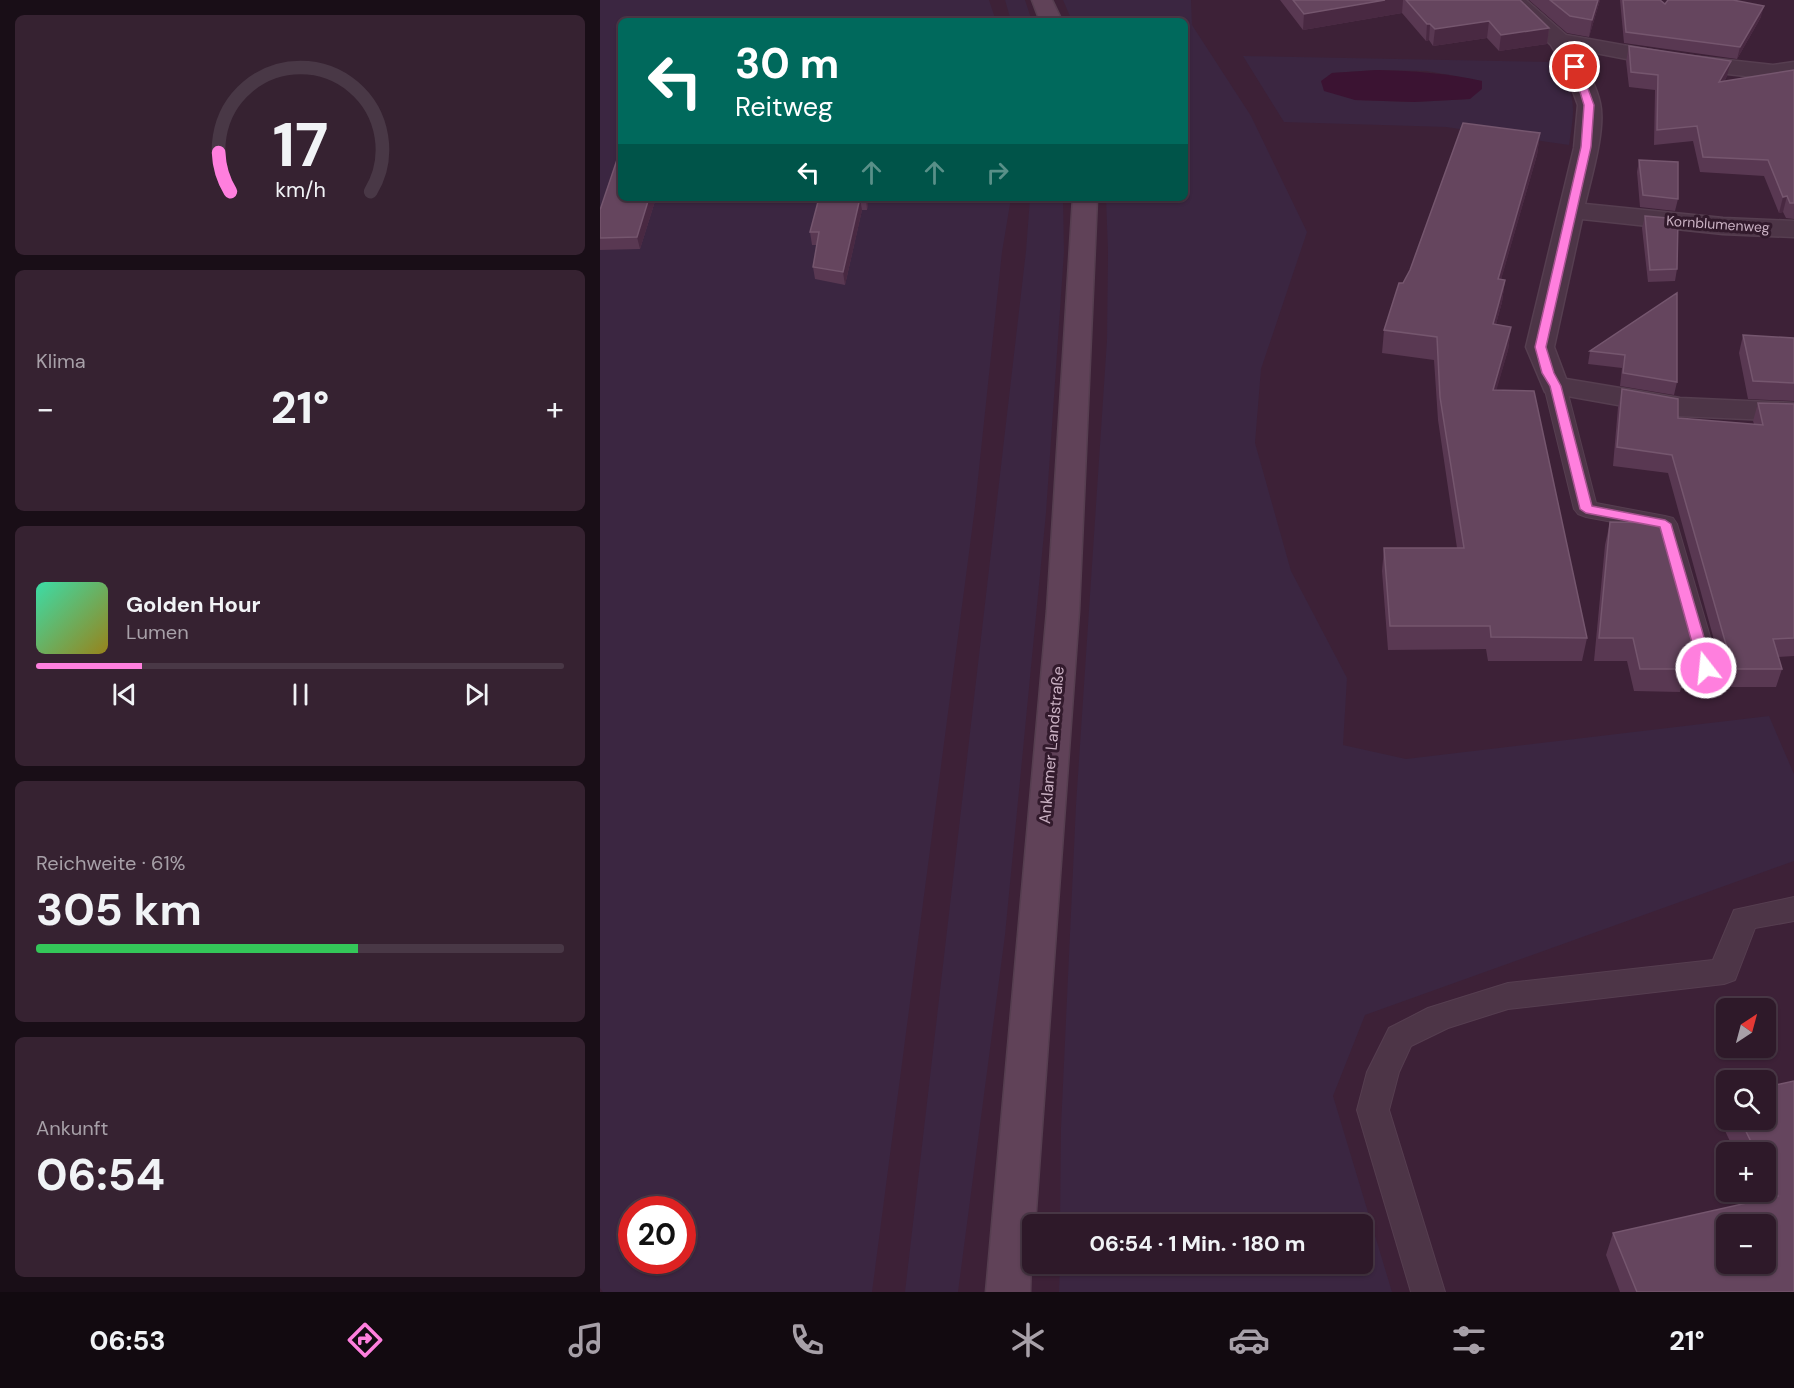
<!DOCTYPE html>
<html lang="de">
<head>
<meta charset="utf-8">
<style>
  :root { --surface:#2e1929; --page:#362231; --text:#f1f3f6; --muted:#a7a0a8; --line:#493846; --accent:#ff7fde }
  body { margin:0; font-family:"DM Sans",sans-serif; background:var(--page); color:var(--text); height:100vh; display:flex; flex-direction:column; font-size:22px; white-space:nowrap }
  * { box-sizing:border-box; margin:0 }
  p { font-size:20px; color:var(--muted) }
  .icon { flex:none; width:33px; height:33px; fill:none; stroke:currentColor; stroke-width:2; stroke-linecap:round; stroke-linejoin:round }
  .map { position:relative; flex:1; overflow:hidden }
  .panel { display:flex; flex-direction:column; gap:15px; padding:15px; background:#190e17; width:600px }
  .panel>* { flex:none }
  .banner { position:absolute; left:18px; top:18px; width:570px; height:183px; border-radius:9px; box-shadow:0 2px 4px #0004,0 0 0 2px var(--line); background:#00695c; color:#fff; overflow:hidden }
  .needle { width:39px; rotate:36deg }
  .buttons { position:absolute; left:1116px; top:998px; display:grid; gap:12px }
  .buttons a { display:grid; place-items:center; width:60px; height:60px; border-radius:9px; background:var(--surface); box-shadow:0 2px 4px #0004,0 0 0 2px var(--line); font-size:30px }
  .speed { position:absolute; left:18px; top:1196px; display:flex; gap:12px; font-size:30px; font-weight:700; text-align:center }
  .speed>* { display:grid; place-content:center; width:78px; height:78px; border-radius:50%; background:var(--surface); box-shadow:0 2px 4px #0004,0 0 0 2px var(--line); line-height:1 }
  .speed .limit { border:9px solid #d22; background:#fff; color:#111 }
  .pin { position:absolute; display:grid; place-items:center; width:51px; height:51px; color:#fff; margin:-26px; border:3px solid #fff; border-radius:50%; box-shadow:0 2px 6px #0007 }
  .me { position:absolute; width:66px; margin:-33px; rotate:344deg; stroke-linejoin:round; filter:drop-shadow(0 0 4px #0008) }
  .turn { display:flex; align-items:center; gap:21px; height:126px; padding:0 18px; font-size:27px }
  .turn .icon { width:78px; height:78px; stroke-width:2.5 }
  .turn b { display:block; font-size:42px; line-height:51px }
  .lanes { display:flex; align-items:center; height:57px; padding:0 18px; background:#0003; justify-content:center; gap:30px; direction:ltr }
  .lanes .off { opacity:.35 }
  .big { font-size:45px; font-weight:700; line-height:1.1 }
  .panel .card { flex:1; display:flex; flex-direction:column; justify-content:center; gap:9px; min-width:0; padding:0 21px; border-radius:9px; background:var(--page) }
  .panel .dial { align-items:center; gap:0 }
  .dial svg { height:156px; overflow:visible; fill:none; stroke:var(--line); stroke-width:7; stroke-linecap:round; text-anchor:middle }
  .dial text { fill:var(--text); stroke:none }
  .song { display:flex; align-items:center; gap:18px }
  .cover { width:72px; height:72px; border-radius:9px; background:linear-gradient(135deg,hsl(160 70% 55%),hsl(50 70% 35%)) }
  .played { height:6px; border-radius:3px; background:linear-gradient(90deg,var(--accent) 20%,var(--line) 20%) }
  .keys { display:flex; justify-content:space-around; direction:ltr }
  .heat { display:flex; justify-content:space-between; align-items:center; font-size:33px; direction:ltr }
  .charge { height:9px; border-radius:4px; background:linear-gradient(90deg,#34c759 61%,var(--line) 0) }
  .trip { position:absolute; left:422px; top:1214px; width:351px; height:60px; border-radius:9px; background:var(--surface); box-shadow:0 2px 4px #0004,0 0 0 2px var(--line); font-weight:700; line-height:60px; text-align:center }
  .tabs { display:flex; height:96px; justify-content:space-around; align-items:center; background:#120a10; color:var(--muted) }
  .tabs .icon { width:42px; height:42px }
  .tabs .selected { color:var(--accent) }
  .tabs b { font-size:27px; color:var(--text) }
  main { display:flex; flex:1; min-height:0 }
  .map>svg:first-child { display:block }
  .green { fill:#3b2641; fill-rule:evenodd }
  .water { fill:#3b1332 }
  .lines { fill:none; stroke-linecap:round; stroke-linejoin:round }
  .service-casing { stroke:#563e50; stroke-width:2 }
  .minor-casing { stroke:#563e50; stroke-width:3 }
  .secondary-casing { stroke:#563e50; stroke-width:3 }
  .service { fill:#4d3547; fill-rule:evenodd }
  .minor { fill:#4d3547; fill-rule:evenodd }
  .secondary { fill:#604258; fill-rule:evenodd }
  .wall { fill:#593852 }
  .shaded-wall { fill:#492942 }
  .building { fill:#65455e; stroke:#75566e; stroke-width:1.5; fill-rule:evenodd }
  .route { fill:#ff7fde; stroke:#a65390; stroke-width:1.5 }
  .labels { text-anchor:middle; stroke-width:6; stroke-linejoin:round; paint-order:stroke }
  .far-street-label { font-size:14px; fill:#c9b0c2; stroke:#321a2c }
  .street-label { font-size:16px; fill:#c9b0c2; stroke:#321a2c }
</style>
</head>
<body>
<main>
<section class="panel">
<div class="card dial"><svg viewBox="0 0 100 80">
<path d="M14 69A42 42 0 1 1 86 69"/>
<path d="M14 69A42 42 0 0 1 8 49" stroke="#ff7fde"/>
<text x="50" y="56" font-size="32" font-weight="700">17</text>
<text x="50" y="72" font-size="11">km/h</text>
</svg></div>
<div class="card"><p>Klima</p>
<div class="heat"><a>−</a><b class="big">21°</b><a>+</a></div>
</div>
<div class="card">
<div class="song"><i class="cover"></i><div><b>Golden Hour</b><p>Lumen</p></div></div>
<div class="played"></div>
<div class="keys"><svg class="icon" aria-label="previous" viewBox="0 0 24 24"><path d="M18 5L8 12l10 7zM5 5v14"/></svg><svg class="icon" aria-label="pause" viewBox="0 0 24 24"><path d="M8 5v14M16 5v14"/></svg><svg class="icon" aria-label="next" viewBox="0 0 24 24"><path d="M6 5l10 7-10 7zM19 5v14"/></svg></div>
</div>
<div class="card"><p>Reichweite · 61%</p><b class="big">305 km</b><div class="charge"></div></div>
<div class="card"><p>Ankunft</p><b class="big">06:54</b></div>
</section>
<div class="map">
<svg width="1194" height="1292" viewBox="0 0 1194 1292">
  <rect width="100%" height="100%" fill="#3d2137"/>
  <path class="green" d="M0,0H389L396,21H21V198H411L402,252L375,507L272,1292H3L0,1288ZM32,1209H82V1260H32Z
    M405,0H425L432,21H411Z
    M463,0H591L592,25L651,116L707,232L661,369L655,443L691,571L747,678L743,745L806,759L1169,716L1194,774V861L765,1015L733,1096L792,1292H459L460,1263H762V1224H460L461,1127L476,805L507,340L508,252L506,198H585V21H472Z
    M643,56L955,62C977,97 975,106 969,145L846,127L684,122ZM777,70L827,71L882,81L870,99L814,102L755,100L721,82L732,73Z
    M430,198H463L464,252L446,513L405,935L358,1292H305L426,251Z"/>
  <path class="water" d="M777,70C813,71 846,73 882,81V89L870,99L814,102L755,100L724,91L721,81L732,73Z"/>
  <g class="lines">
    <defs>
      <path id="service" d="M955,379L963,381L966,386L996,503L1065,516L1073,518L1077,524L1125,688L1121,695L1112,697L1103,695L1099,688L1055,530L986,517L978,514L974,509L944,386L947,381Z
        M1194,897V921L1155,928L1135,980L1124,984L908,1009L848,1028L811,1046L799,1072L789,1110L845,1292H811L757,1110L767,1072L789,1028L828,1008L908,983L1113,960L1134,910Z"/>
      <path id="minor" d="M904,0H926L966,35L1073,54L1173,65L1194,62V76L1173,79L1073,68L975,49C985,65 996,84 1000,103C1006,129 991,178 985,204L1123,218L1194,221V237L1123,234L982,219L954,347L966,379L1080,398L1194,403V421L1080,416L945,392L926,347L974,148L978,105L964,67L951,45Z"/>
      <path id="secondary" d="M432,0H452L462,21H440Z
        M473,198H497L479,611L435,1224H432L430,1292H386L447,611Z"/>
    </defs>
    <use href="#service" class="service-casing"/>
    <use href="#minor" class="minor-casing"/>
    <use href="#secondary" class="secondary-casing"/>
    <use href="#service" class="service"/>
    <use href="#minor" class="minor"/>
    <use href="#secondary" class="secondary"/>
  </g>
  <path class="wall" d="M680,0H920L949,28L947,44L899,51L887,38L833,46L829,40L826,41L802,13L703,30Z
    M929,0H1000L989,37L967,33Z
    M1020,0H1060L1065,4L1161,17L1137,59L1024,43Z
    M1029,46L1127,76L1124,82L1194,70V219L1186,218L1183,212L1179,213L1164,176L1100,172L1093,141L1054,145L1055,90L1029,87L1026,61Z
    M940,133L937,155L901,279L905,280L902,302L896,324L911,327L908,350L896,390L987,638L982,661H888L886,649L788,650L782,571L784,548H857L838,420L834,360L782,353L784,330L803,283Z
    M1039,160L1078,199L1075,211L1040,207L1037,172Z
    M56,198L40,249L0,250V210Z
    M219,198H269L267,210H262L245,285L215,279L213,267L217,245H212L210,232Z
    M1045,216L1077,269L1075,281L1048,282L1042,228Z
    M1077,293V382L1074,395L1020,386L1022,368L988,364L990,351Z
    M1143,335L1194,338V401L1148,399L1139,353Z
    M1022,389L1078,418L1154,424L1153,421L1158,403L1194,404V656L1178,657L1182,669L1176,687H1127L1068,473L1013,466L1018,407Z
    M1010,522L1103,665L1097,688H1081L1080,692L1034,691L1027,661H994L1005,545Z
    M1126,1098V1119H1166L1194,1292H1020L1006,1255L1013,1233L1158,1201L1154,1191H1166V1152H1135L1119,1118Z"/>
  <path class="shaded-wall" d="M785,0H803L802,13L703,30L704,14Z
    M998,0H1000L989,37L992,20Z
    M1164,6L1161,17L1137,59L1140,47Z
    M889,21L887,38L833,46L835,29Z
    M827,24H830L829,40L826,41Z
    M949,28L947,44L899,51L901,35Z
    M1131,61L1127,76L1115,98L1119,82Z
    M940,133L937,155L895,301L898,279Z
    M1187,196L1183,212L1179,213L1183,197Z
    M49,198H56L40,249L37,237Z
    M260,198L262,210L245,285L243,272Z
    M266,198H269L267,210Z
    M905,280L902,302L890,346L893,324Z
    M911,327L908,350L890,413L893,390Z"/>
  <path class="building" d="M693,0H785L704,14Z
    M806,0H920L949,28L901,35L889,21L835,29L830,24H827Z
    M950,0H998L992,20L970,16Z
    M1023,0H1060L1065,4L1068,0H1133L1164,6L1140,47L1026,32Z
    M1029,46L1131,61L1119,82L1194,70V203H1190L1187,196L1183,197L1168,160L1103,157L1097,126L1057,130L1058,75L1031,72Z
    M863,123L940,133L898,279L905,280L893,324L911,327L893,390L934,391L987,638L891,637L890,626H790L784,548H864L840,397L837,337L784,330L799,283H803L810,270Z
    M21,148V198H49L37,237L0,238V210Z
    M1039,160L1078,162V199L1043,195Z
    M219,198H260L243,272L213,267L219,232H210Z
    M1045,216L1078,219L1077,269L1050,270Z
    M1077,293V382L1023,373L1025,355L990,351Z
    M1143,335L1194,338V383L1153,381Z
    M1022,389L1078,399V418L1163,425L1158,403L1194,404V638L1173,639L1182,669H1133L1072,455L1017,447Z
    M1010,522L1063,523L1103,665H1085L1086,669H1040L1033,638H999Z
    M1194,1081V1292H1037L1013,1233L1178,1196L1166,1171V1152H1156L1140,1119H1166V1087ZM1126,1224H1166V1263H1126Z"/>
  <path class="route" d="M972,65L980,67L994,105L991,147L946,347L954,373L961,386L992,506L1065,520L1071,524L1113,668L1106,673L1099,668L1060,527L986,513L980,509L950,386L942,373L935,347L981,147L984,105Z"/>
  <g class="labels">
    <g class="far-street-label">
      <text transform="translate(1118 224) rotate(4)" y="5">Kornblumenweg</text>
    </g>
    <g class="street-label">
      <text transform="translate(451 745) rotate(-85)" y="6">Anklamer Landstraße</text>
    </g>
  </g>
</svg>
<div class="buttons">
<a><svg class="needle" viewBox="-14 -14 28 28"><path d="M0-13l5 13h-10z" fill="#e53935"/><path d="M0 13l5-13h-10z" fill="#a7a0a8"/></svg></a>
<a><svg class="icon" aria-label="search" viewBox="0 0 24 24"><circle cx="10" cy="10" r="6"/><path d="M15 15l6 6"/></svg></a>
<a>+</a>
<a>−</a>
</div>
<div class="speed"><div class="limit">20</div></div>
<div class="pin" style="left:975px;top:67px;background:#d93025"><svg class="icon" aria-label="arrive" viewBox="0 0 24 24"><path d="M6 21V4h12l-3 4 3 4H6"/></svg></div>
<svg class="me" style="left:1106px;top:668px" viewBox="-20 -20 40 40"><circle r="17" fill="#ff7fde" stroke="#fff" stroke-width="3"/><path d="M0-11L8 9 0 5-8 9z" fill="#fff"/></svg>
<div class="trip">06:54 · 1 Min. · 180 m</div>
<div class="banner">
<div class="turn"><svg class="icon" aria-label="left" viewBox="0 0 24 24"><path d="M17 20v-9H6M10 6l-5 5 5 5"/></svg><div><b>30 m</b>Reitweg</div></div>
<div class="lanes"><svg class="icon" aria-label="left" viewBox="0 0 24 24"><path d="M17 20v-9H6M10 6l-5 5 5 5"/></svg><svg class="icon off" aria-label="ahead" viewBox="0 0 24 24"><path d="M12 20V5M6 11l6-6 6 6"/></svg><svg class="icon off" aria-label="ahead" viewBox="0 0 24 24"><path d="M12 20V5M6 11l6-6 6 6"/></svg><svg class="icon off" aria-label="right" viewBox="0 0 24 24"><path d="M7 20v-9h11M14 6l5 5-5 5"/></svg></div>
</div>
</div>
</main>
<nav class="tabs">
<b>06:53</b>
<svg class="icon selected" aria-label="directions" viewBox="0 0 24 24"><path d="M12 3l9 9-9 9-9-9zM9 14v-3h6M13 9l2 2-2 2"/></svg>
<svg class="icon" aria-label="music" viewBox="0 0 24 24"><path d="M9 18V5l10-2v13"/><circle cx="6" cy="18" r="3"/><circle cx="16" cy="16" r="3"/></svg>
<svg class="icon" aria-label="phone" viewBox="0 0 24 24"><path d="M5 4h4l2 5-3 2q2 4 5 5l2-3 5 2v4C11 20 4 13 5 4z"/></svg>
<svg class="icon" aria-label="climate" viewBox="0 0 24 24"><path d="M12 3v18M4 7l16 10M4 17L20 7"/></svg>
<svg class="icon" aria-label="car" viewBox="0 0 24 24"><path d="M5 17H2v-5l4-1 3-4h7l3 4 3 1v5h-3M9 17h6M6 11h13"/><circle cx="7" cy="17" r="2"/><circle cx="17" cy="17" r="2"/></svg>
<svg class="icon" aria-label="filters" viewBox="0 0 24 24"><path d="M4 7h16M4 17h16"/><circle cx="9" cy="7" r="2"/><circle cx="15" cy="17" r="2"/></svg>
<b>21°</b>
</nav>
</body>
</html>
